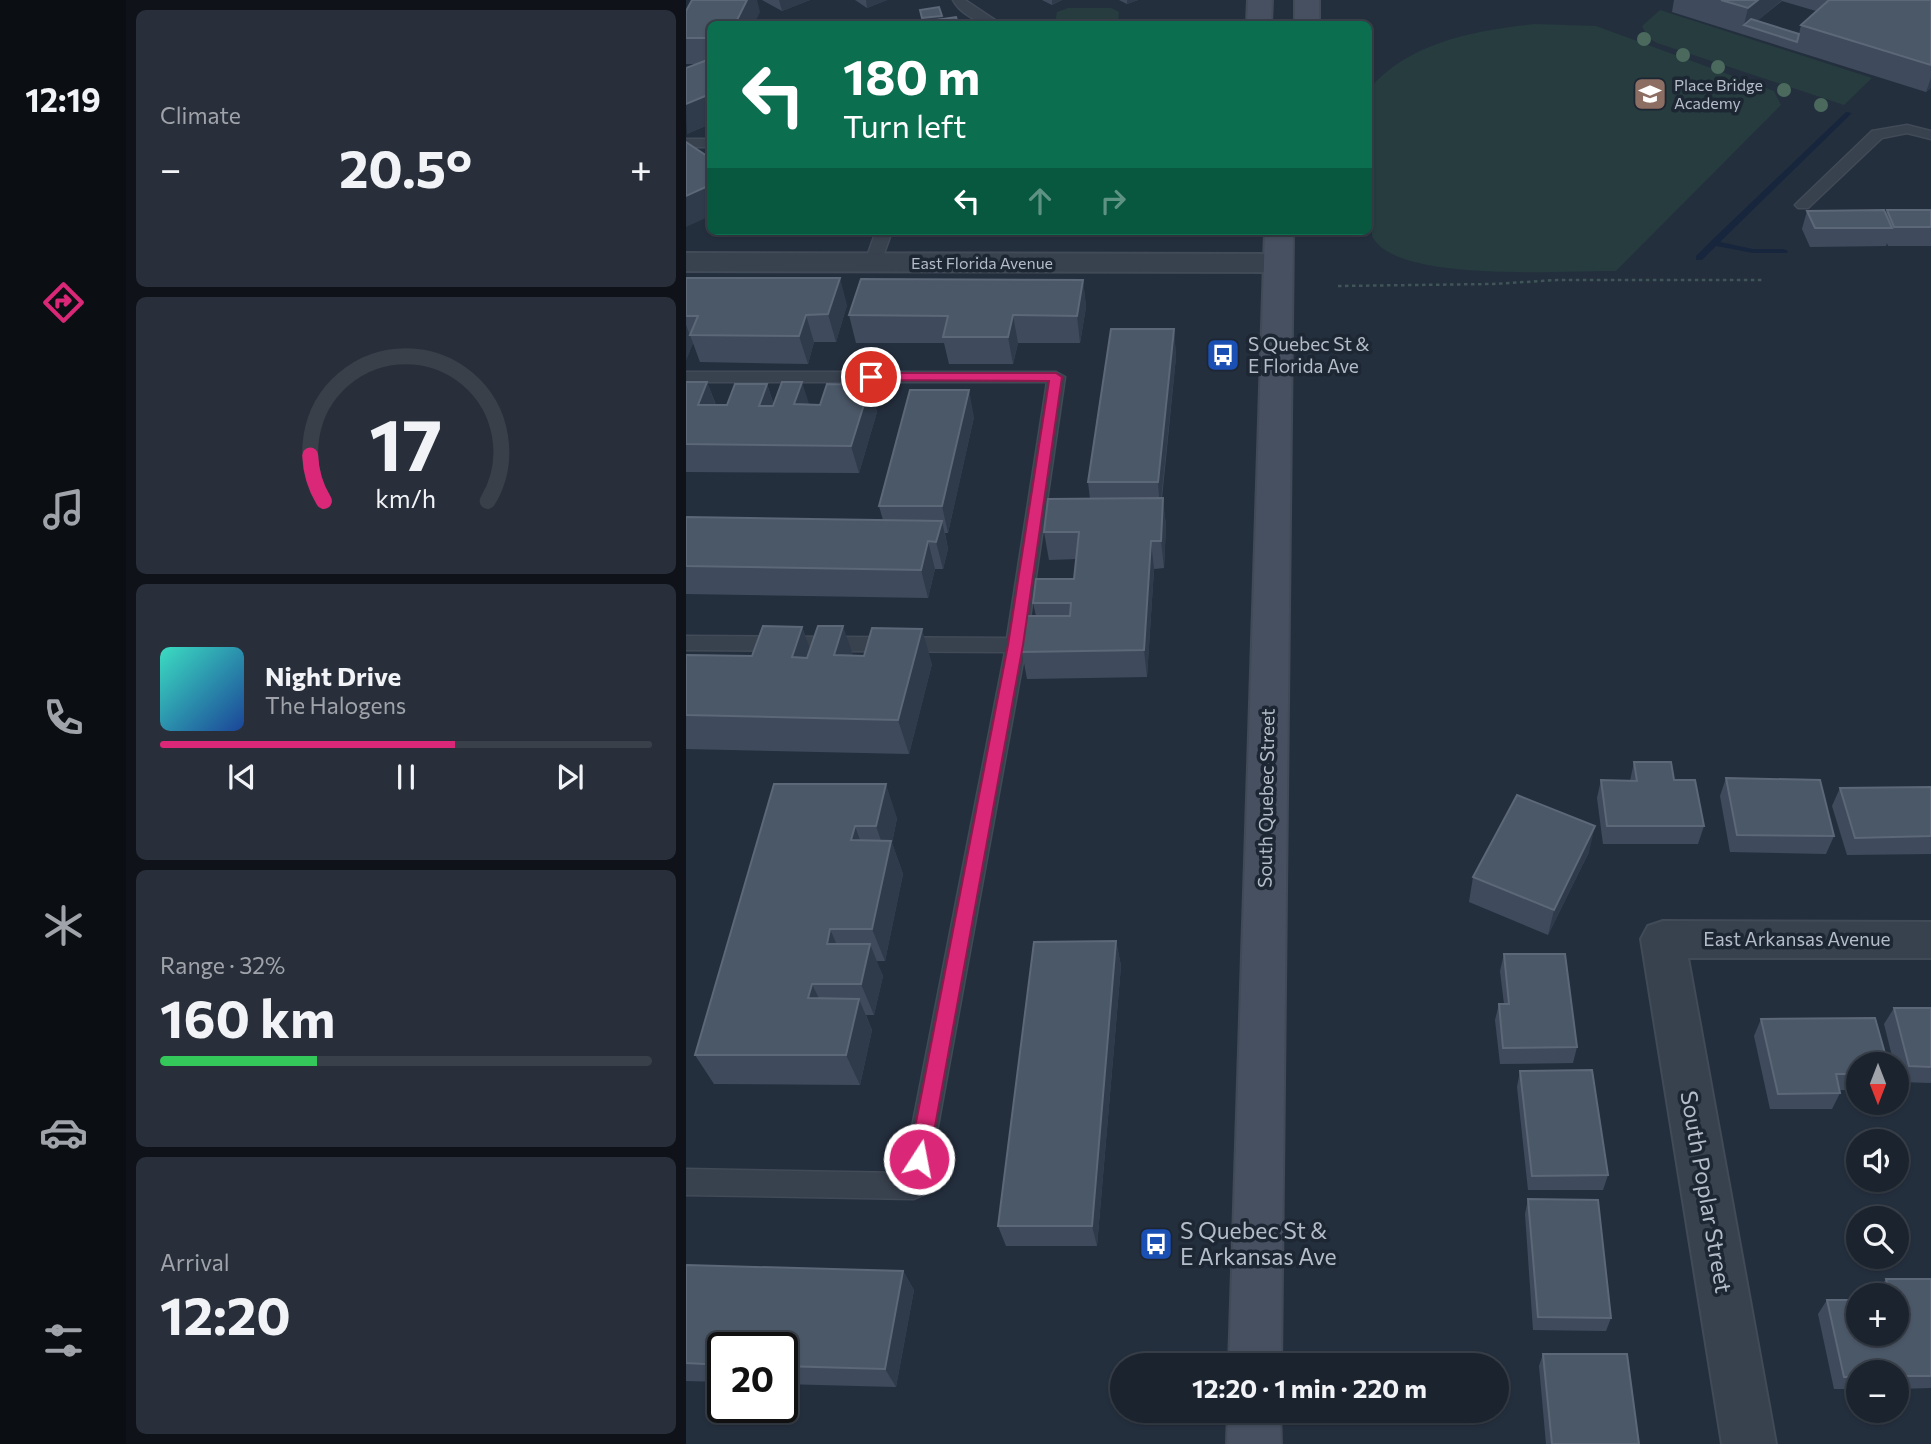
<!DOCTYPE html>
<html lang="en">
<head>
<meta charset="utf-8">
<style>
  :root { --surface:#1b232e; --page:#282f3a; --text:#f1f3f6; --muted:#a0a4aa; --line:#39404a; --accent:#db2777 }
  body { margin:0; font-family:Commissioner,sans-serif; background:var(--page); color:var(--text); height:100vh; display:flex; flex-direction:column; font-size:26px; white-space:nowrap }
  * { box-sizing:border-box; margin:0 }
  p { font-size:23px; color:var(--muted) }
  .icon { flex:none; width:38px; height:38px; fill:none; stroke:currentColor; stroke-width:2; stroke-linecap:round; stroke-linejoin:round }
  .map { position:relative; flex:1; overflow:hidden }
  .drawer { display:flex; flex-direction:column; gap:10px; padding:10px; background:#0f1319; width:560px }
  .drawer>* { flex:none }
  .top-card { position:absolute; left:21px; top:21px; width:665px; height:214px; border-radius:10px; box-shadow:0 2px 5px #0004,0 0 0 2px var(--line); background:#0b6e4f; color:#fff; overflow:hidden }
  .needle { width:46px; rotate:180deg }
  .buttons { position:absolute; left:1160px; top:1052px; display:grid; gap:14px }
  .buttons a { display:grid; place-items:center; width:63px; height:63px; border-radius:50%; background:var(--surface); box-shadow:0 2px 5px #0004,0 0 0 2px var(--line); font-size:35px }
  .speed { position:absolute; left:21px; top:1332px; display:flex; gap:14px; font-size:35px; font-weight:700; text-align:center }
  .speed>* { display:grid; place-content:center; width:91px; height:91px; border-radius:50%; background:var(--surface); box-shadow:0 2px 5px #0004,0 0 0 2px var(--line); line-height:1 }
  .speed .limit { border:4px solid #111; border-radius:10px; background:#fff; color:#111 }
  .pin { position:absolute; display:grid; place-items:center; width:60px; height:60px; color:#fff; margin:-30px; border:4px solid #fff; border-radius:50%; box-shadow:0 2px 7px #0007 }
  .me { position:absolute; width:77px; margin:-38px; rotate:11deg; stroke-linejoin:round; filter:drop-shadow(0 0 5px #0008) }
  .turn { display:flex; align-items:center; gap:24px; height:147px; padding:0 21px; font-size:32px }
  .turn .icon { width:91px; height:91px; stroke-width:2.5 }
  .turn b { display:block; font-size:49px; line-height:60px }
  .lanes { display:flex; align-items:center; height:66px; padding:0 21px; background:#0003; justify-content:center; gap:35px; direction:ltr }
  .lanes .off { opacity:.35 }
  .big { font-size:52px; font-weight:700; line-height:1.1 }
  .drawer .tile { flex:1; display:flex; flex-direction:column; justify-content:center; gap:10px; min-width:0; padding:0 24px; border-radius:10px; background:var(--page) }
  .drawer .dial { align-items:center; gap:0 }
  .dial svg { height:182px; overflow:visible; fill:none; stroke:var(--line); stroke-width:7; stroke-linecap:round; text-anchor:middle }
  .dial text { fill:var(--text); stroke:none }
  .song { display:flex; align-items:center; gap:21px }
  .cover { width:84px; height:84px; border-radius:10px; background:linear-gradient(135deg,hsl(170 70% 55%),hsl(220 70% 35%)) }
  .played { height:7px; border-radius:4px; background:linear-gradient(90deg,var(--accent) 60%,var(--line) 60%) }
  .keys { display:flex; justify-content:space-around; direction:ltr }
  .heat { display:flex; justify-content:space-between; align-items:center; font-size:38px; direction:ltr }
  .charge { height:10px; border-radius:5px; background:linear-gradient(90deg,#34c759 32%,var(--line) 0) }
  .trip { position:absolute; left:424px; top:1353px; width:399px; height:70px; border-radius:35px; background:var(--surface); box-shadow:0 2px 5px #0004,0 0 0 2px var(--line); font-weight:700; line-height:70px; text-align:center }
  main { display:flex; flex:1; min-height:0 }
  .dock { display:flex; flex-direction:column; width:126px; justify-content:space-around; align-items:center; background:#0b0e12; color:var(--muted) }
  .dock .icon { width:49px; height:49px }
  .dock .current { color:var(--accent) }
  .dock b { font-size:32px; color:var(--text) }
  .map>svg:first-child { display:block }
  .green { fill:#263c3f }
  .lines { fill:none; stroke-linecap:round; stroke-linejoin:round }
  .stream { fill:#17263c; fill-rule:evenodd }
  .service-casing { stroke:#414a57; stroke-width:3 }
  .minor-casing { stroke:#414a57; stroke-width:4 }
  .tertiary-casing { stroke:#414a57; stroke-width:4 }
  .secondary-casing { stroke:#414a57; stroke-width:4 }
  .path { stroke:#3f5557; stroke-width:2.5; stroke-dasharray:3.5 3.5; stroke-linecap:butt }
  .service { fill:#38414e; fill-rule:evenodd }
  .minor { fill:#38414e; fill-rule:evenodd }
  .tertiary { fill:#38414e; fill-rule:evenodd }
  .secondary { fill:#465061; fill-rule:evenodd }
  .tree { fill:#4b6a5d }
  .wall { fill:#3f4b5c; fill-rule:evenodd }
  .shaded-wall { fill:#2f3b4b }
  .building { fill:#4b5868; stroke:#5c6777; stroke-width:2 }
  .route { fill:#db2777; stroke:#8e194d; stroke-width:2 }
  .labels { text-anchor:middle; stroke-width:7; stroke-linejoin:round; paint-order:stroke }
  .far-poi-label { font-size:16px; fill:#b4bcc9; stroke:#1d2633; text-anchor:start }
  .far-street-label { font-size:16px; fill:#b4bcc9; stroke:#1d2633 }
  .poi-label { font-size:19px; fill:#b4bcc9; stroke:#1d2633; text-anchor:start }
  .street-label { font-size:19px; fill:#b4bcc9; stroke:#1d2633 }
  .near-street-label { font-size:23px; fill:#b4bcc9; stroke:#1d2633 }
  .near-poi-label { font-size:23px; fill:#b4bcc9; stroke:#1d2633; text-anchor:start }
</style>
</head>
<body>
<main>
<nav class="dock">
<b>12:19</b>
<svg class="icon current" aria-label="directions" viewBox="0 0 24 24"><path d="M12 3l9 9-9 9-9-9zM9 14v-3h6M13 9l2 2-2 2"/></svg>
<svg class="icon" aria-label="music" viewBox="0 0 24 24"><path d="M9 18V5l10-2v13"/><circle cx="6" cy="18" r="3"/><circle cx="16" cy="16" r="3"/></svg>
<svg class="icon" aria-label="phone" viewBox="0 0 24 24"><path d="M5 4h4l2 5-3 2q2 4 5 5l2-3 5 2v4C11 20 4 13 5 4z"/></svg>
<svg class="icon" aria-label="climate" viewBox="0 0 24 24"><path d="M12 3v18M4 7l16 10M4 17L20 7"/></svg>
<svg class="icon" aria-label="car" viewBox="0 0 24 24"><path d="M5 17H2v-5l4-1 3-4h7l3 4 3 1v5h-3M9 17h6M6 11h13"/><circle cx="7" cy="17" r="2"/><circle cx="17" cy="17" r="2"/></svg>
<svg class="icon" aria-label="filters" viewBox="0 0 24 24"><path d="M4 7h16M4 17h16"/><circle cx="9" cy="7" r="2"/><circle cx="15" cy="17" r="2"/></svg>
</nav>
<section class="drawer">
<div class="tile"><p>Climate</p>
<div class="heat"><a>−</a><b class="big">20.5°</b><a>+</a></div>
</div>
<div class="tile dial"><svg viewBox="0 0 100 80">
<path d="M14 69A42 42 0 1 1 86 69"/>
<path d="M14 69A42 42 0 0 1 8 49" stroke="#db2777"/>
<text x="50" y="56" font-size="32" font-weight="700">17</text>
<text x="50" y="72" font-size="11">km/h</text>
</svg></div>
<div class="tile">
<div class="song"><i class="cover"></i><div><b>Night Drive</b><p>The Halogens</p></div></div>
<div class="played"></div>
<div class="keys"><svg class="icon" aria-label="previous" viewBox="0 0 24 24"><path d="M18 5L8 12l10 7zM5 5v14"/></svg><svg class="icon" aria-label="pause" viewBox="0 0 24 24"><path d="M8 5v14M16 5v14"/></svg><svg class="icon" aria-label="next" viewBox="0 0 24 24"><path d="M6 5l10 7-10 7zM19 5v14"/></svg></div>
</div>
<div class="tile"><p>Range · 32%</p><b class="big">160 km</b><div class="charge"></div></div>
<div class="tile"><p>Arrival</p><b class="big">12:20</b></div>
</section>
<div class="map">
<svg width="1245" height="1444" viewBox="0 0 1245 1444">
  <rect width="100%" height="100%" fill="#242f3e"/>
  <path class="green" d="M382,8H425L433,12L432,24H369L371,12Z
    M974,10L1186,78L1158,105L971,43L962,38L956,26Z
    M849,24L910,26L1088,91L1095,105L930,271C881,270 709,284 686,236L683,89C723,42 790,30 849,24Z"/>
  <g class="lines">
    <path class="stream" d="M1160,112L1166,113L1034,242L1067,249H1098L1102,251L1101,253H1067L1030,246L1016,260H1010V256L1025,241Z"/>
    <defs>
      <path id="service" d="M267,0H279L309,20L307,23C293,25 273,12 267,0Z
        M1221,125L1245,131V139L1221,133L1196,138L1122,208H1112L1109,205L1112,202L1186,131Z
        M0,139H24V147H0Z
        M190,231H206L195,262L187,267L179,262Z
        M0,372H370L379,377L340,645L241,1186L237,1195L228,1199L0,1195V1169L217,1173L319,652L0,650V636L321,638L361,382H0Z"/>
      <path id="minor" d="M977,921L1245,922V958H1002L1090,1444H1036L955,939L962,926Z"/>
      <path id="tertiary" d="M0,253L592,254L602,257L606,263L602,269L592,272L0,271Z"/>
      <path id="secondary" d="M562,0H586L585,24H561Z
        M609,0H633V24H609Z
        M579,231H607L595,1365H543Z
        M542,1410H594L595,1444H541Z"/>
    </defs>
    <use href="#service" class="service-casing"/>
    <use href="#minor" class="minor-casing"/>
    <use href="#tertiary" class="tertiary-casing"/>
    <use href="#secondary" class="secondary-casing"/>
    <path class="path" d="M652,286L807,284L871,280H1077"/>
    <use href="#service" class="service"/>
    <use href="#minor" class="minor"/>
    <use href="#tertiary" class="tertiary"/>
    <use href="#secondary" class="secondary"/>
  </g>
  <g class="tree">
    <circle cx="958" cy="39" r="7"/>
    <circle cx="997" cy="55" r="7"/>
    <circle cx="1032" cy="67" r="7"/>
    <circle cx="1098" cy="90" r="7"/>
    <circle cx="1135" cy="105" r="7"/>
  </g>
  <path class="wall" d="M76,0H124L96,11Z
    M169,0H201L181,8Z
    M356,0H376L366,5Z
    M433,0H452L441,4Z
    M988,0H1245V88L1240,92L986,12ZM1096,1L1130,11L1115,25L1113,34L1071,21Z
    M0,11L74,12L24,24V124L1,134L0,68L11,64H0Z
    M1201,210H1245V246H1202L1201,243L1200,246L1124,247L1116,229L1121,211L1200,214Z
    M0,278L161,305L150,342H128L122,364L14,362L7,343L0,360Z
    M397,280L400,307L394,343H332L327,364H263L258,343H170L163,315Z
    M488,329L490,357L476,498L480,525L478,568L468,569L461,677L341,679L336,652L350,616L347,603L388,579L390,559L363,560L358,532L404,499L402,482Z
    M0,382H21L30,405H41L81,384L88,405H134L184,385L191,412L173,473L0,472Z
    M288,417L262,533H259L262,549L257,569H249L242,598L0,594V517L197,520L193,506Z
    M116,627L124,649L167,656L246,664L223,754L0,749V655L66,656Z
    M948,762L988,780L1018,826L1012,844H917L911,798L915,780L944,781Z
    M1040,778L1148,836L1140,854L1044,852L1034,796Z
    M88,784L211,818L206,843L217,874L199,961H190L197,976L188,1015H180L186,1030L174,1085L28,1084L9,1055Z
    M1245,787V854L1161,855L1146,806L1154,788Z
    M903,852L862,935L783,902L787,877Z
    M430,941L435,966L411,1246H320L312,1226Z
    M818,954L891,1047L887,1063L814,1064L809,1020L813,1004H818L814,971Z
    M1208,1008H1245V1083L1213,1082L1211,1074V1064H1208L1198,1024Z
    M1075,1019L1172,1064V1090H1154V1093L1146,1109H1084L1068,1036Z
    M834,1071L922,1175L917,1190H842L831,1087Z
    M842,1199L925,1318L920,1331L847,1330L839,1214Z
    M0,1265L217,1271L228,1290L210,1387L96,1384V1348H37V1382L0,1381Z
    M1200,1279H1245V1388L1211,1389V1372H1172V1389H1148L1132,1314L1141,1300L1172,1334L1211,1295H1190V1293Z
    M857,1354L953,1444H860L853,1366Z"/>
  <path class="shaded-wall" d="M61,0H71L74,12L68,24H49Z
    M93,0H124L96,11Z
    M180,0H201L181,8Z
    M366,0H376L366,5Z
    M441,0H452L441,4Z
    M1072,0H1096L1064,27L1058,25L1062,8Z
    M256,16L257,24H238L236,18Z
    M1245,78V88L1240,92Z
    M24,94V124L1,134L0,104Z
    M24,185V216L0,227V196Z
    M154,278L161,305L150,342L142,314Z
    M397,280L400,307L394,343L391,316Z
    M120,315L128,342L122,364L113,336Z
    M327,315L332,343L327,364L322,337Z
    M0,325L7,343L0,360Z
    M488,329L490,357L474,510L472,482Z
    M21,382L31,409L12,405Z
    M116,382L125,410L108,404Z
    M81,384L90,412L73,406Z
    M184,385L191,412L173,473L165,446Z
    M283,390L288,417L262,533L256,506Z
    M477,498L480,525L478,568L475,541Z
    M256,521L262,549L257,569L250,542Z
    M242,541L249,569L242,598L235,570Z
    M465,541L468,569L461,677L458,650Z
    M157,626L169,661L148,655Z
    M116,627L129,662L106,657Z
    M236,629L246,664L223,754L212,720Z
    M200,784L211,818L206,843L217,874L199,961L186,929L201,858L190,826Z
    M169,826L181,859L165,840Z
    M909,826L903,852L862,935L868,910Z
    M144,929L158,961L141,944Z
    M430,941L435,966L411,1246L406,1226Z
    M184,944L197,976L188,1015L175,984Z
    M126,984L141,1015L122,998Z
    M173,999L186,1030L174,1085L160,1055Z
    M217,1271L228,1290L210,1387L199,1369Z"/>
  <path class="building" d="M6,0H61L49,24H24V38H0V11Z
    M1035,0H1072L1062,8Z
    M1143,0H1245V65L1115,25Z
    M253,7L256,16L236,18L234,10Z
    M270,17L272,24H237L236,22Z
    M1065,19L1113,34L1111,42L1058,25Z
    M24,59V94L0,104V68Z
    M0,142L24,158V185L0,196Z
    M1198,210L1206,228H1129L1121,211Z
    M1201,210H1245V227H1208Z
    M0,278H154L142,314L120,315L113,336L4,335L12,316H0Z
    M175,279L397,280L391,316L327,315L322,337H257L262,316L163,315Z
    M425,329H488L472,482H402Z
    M0,382H21L12,405H41L49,384H81L73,406H87L96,382H116L108,404L134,405L141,384L184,385L165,446L0,444Z
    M224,390H283L256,506H193Z
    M477,498L475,541H465L458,650L336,652L340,616H384L385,603H347L350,579H388L393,532H358L362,499Z
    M0,517L256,521L250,542L242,541L235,570L0,566Z
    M77,626L116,627L106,657L121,658L132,626H157L148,655L178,656L186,628L236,629L212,720L0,715V655L66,656Z
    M948,762H985L988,780H1009L1018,826H921L915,780L951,781Z
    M1040,778L1134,780L1148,836L1051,835Z
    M88,784H200L190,826H169L165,840L205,841L186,929H144L141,944H184L175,984H126L122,998L173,999L160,1055H9Z
    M1245,787V836L1169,838L1154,788Z
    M831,795L909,826L868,910L787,877Z
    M430,941L406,1226H312L348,942Z
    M818,954H879L891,1047L817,1048L813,1004H823Z
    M1208,1008H1245V1067L1223,1066Z
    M1189,1018L1202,1064H1172V1074H1150L1154,1093L1092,1094L1075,1019Z
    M906,1070L922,1175L846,1176L834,1071Z
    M842,1199L912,1200L925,1318L852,1317Z
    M0,1265L217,1271L199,1369L96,1366V1348H37V1365L0,1363Z
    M1200,1279H1245V1376H1211V1372H1172V1377H1158L1141,1300H1172V1334H1211V1295H1204Z
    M857,1354H941L953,1444H866Z"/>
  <path class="route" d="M185,373H370L376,377L337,645L243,1159L240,1165L233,1168L226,1165L223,1159L322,645L363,381L180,380L178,377Z"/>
  <defs>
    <symbol id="school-square" viewBox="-11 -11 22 22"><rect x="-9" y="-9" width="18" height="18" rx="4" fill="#8d6e63" stroke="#1d2633"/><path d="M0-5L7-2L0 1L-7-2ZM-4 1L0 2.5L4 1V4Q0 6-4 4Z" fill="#fff"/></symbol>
    <symbol id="bus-square" viewBox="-11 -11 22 22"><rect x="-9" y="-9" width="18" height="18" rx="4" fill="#1a4fb4" stroke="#1d2633"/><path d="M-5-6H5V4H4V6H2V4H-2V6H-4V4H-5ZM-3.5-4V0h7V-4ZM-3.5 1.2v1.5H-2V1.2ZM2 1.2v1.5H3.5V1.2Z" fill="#fff"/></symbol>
  </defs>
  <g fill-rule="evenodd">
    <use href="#school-square" x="945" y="75" width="38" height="38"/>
    <use href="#bus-square" x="518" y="336" width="38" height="38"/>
    <use href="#bus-square" x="451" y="1225" width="38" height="38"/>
  </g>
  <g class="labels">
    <g class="far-poi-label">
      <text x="988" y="91">Place Bridge<tspan x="988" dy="18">Academy</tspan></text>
    </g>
    <g class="far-street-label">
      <text x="296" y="269">East Florida Avenue</text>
    </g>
    <g class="poi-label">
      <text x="562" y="351">S Quebec St &amp;<tspan x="562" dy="22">E Florida Ave</tspan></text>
    </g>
    <g class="street-label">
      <text transform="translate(580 798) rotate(-89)" y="7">South Quebec Street</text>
      <text x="1111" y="946">East Arkansas Avenue</text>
    </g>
    <g class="near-street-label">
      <text transform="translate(1020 1192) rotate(80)" y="8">South Poplar Street</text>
    </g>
    <g class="near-poi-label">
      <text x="494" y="1239">S Quebec St &amp;<tspan x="494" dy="26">E Arkansas Ave</tspan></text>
    </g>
  </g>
</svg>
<div class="buttons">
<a><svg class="needle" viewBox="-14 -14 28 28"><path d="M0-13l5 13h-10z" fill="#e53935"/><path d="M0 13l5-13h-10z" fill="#a0a4aa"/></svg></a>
<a><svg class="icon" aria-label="sound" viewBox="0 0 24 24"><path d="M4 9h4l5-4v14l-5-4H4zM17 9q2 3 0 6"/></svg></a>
<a><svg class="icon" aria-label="search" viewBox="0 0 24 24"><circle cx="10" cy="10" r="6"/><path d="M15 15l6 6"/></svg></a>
<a>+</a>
<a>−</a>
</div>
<div class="speed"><div class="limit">20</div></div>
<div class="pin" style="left:185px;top:377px;background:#d93025"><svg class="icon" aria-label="arrive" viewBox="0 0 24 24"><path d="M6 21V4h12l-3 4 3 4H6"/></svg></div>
<svg class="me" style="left:233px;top:1159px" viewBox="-20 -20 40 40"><circle r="17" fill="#db2777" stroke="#fff" stroke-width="3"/><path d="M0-11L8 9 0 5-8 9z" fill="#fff"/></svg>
<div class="trip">12:20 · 1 min · 220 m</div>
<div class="top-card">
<div class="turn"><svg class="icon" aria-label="left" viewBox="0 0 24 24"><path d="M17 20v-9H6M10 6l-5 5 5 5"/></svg><div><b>180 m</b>Turn left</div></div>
<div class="lanes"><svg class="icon" aria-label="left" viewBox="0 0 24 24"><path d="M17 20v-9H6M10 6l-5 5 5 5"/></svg><svg class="icon off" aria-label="ahead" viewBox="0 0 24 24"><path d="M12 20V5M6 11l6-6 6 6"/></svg><svg class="icon off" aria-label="right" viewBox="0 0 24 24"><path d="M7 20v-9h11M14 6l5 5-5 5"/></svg></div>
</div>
</div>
</main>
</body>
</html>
